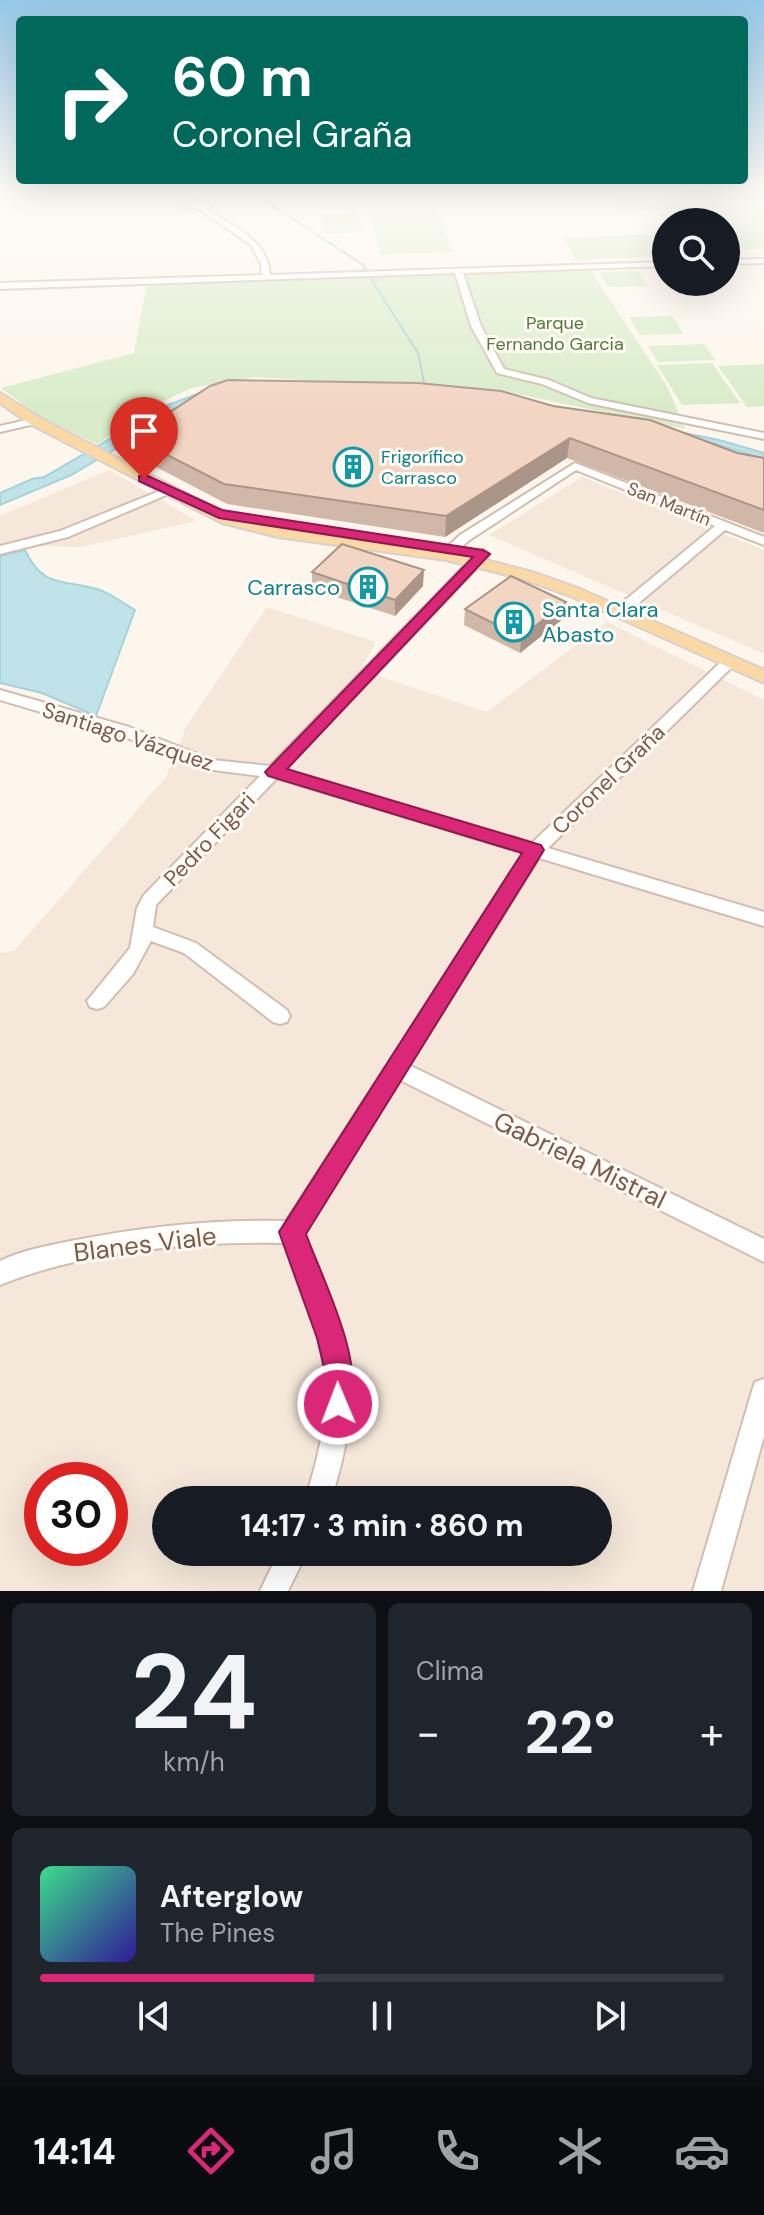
<!DOCTYPE html>
<html lang="es">
<head>
<meta charset="utf-8">
<style>
  :root { --surface:#171b24; --page:#20242c; --text:#f1f3f6; --muted:#9ea1a6; --line:#363941; --accent:#db2777 }
  body { margin:0; font-family:"DM Sans",sans-serif; background:var(--page); color:var(--text); height:100vh; display:flex; flex-direction:column; font-size:30px; white-space:nowrap }
  * { box-sizing:border-box; margin:0 }
  p { font-size:26px; color:var(--muted) }
  .icon { flex:none; width:44px; height:44px; fill:none; stroke:currentColor; stroke-width:2; stroke-linecap:round; stroke-linejoin:round }
  .map { position:relative; height:1591px; overflow:hidden }
  .side { display:flex; flex-direction:column; gap:12px; padding:12px; background:#0d0f14; flex:1 }
  .side>* { flex:none }
  .top-card { position:absolute; left:16px; top:16px; width:732px; height:168px; border-radius:8px; box-shadow:0 8px 32px #0002; background:#00695c; color:#fff; overflow:hidden }
  .fabs { position:absolute; left:652px; top:208px; display:grid; gap:16px }
  .fabs a { display:grid; place-items:center; width:88px; height:88px; border-radius:50%; background:var(--surface); box-shadow:0 8px 32px #0002; font-size:40px }
  .speed { position:absolute; left:24px; top:1462px; display:flex; gap:16px; font-size:40px; font-weight:700; text-align:center }
  .speed>* { display:grid; place-content:center; width:104px; height:104px; border-radius:50%; background:var(--surface); box-shadow:0 8px 32px #0002; line-height:1 }
  .speed .limit { border:12px solid #d22; background:#fff; color:#111 }
  .pin { position:absolute; display:grid; place-items:center; width:68px; height:68px; color:#fff; margin:-82px -34px; border-radius:50% 50% 50% 0; rotate:-45deg; box-shadow:0 0 8px #0007 }
  .pin .icon { rotate:45deg }
  .me { position:absolute; width:88px; margin:-44px; rotate:359deg; stroke-linejoin:round; filter:drop-shadow(0 0 6px #0008) }
  .turn { display:flex; align-items:center; gap:28px; height:168px; padding:0 24px; font-size:36px }
  .turn .icon { width:104px; height:104px; stroke-width:2.5 }
  .turn b { display:block; font-size:56px; line-height:68px }
  .big { font-size:60px; font-weight:700; line-height:1.1 }
  .side .card { flex:1; display:flex; flex-direction:column; justify-content:center; gap:12px; min-width:0; padding:0 28px; border-radius:12px; background:var(--page) }
  .side .dial { align-items:center; gap:0 }
  .dial b { font-size:104px; line-height:1 }
  .song { display:flex; align-items:center; gap:24px }
  .cover { width:96px; height:96px; border-radius:12px; background:linear-gradient(135deg,hsl(150 70% 55%),hsl(250 70% 35%)) }
  .played { height:8px; border-radius:4px; background:linear-gradient(90deg,var(--accent) 40%,var(--line) 40%) }
  .keys { display:flex; justify-content:space-around; direction:ltr }
  .heat { display:flex; justify-content:space-between; align-items:center; font-size:44px; direction:ltr }
  .side .tiles { flex:1; display:grid; gap:12px; grid-template-columns:1fr 1fr }
  .card:last-child { grid-column:span 2 }
  .trip { position:absolute; left:152px; top:1486px; width:460px; height:80px; border-radius:40px; background:var(--surface); box-shadow:0 8px 32px #0002; font-weight:700; line-height:80px; text-align:center }
  .menu { display:flex; height:128px; justify-content:space-around; align-items:center; background:#090b0e; color:var(--muted) }
  .menu .icon { width:56px; height:56px }
  .menu .current { color:var(--accent) }
  .menu b { font-size:36px; color:var(--text) }
  .map>svg:first-child { display:block }
  .residential { fill:#f5e8da; fill-rule:evenodd }
  .green { fill:#d8ecc9 }
  .water { fill:#bfe3e8; stroke:#a5d3da; stroke-width:2 }
  .lines { fill:none; stroke-linecap:round; stroke-linejoin:round }
  .stream { stroke:#a5d3da; stroke-width:2 }
  .minor-casing { stroke:#d1beb0; stroke-width:4 }
  .major-casing { stroke:#dad1cd; stroke-width:4 }
  .minor { fill:#fff; fill-rule:evenodd }
  .major { fill:#fbd9a5; fill-rule:evenodd }
  .wall { fill:#d1b7a8 }
  .shaded-wall { fill:#aa9588 }
  .building { fill:#f3d5c3; stroke:#aa9588; stroke-width:2 }
  .route { fill:#db2777; stroke:#8e194d; stroke-width:2 }
  .labels { text-anchor:middle; stroke-width:6; stroke-linejoin:round; paint-order:stroke }
  .far-park-label { font-size:18px; fill:#537a41; stroke:#fffaf3 }
  .far-culture-label { font-size:18px; fill:#0d838f; stroke:#fffaf3; text-anchor:start }
  .far-street-label { font-size:18px; fill:#7a5c4d; stroke:#fffaf3 }
  .culture-label { font-size:22px; fill:#0d838f; stroke:#fffaf3; text-anchor:end }
  .street-label { font-size:22px; fill:#7a5c4d; stroke:#fffaf3 }
  .near-street-label { font-size:26px; fill:#7a5c4d; stroke:#fffaf3 }
</style>
</head>
<body>
<div class="map">
<svg width="764" height="1591" viewBox="0 0 764 1591">
  <rect width="100%" height="100%" fill="#fdf6ec"/>
  <path class="residential" d="M109,470L197,521L81,547L33,546L0,554V516Z
    M582,477L764,550V654L489,535Z
    M267,607L376,642L360,670L487,712L607,622L764,700V1591H0V953L14,951L166,777L186,727ZM42,1480H110V1548H42ZM166,1500H598V1552H166Z"/>
  <path class="green" d="M606,188H764V206L624,211Z
    M437,209L453,252L381,254L369,212Z
    M764,209V249L726,251V222H666L659,213Z
    M357,212L365,232L325,234L319,214Z
    M661,234L666,239V256L576,260L562,238Z
    M589,268L668,388L685,429L517,394L254,377L192,388L132,415L114,434L97,444L37,415L1,388L134,353L147,283Z
    M638,271L648,286L608,287L599,272Z
    M672,316L684,334L640,335L629,317Z
    M704,344L715,360L658,362L648,346Z
    M712,363L740,403L682,405L657,365Z
    M764,364V406L747,407L718,366Z"/>
  <path class="water" d="M205,391L531,402L719,440L764,453V459L709,442L141,434L71,475L0,505V493L32,479L44,477L168,405Z
    M25,550C43,588 60,579 97,589C110,593 123,603 135,610L96,716L42,693L0,683V556Z"/>
  <g class="lines">
    <path class="stream" d="M249,188L258,195
      M263,199L363,265L367,272
      M369,276L418,353L425,387"/>
    <defs>
      <path id="minor" d="M198,201L211,205V209H206C233,227 267,238 270,275L666,262V266L463,273L481,326L504,369L549,380L591,398L764,433V439L588,403L542,384L497,373L471,326L455,273L0,289V283L262,275L261,264L251,245L199,209L184,207Z
        M764,259V263L726,264V260Z
        M35,418L40,421L39,423L0,432V426Z
        M575,463L764,537V545L725,530L633,608H623V602L715,526L576,470L468,541L450,558H442V552L460,535Z
        M167,488L171,489V493L68,537L0,554V546L60,531Z
        M483,550L489,554L487,557L285,770L532,843L725,658H735L737,661L735,664L548,848L764,912V926L539,858L409,1065L764,1239V1262L400,1080L304,1233C349,1338 367,1387 331,1500H305C340,1392 328,1345 285,1243C197,1241 82,1251 0,1285V1261C22,1250 47,1246 71,1241C142,1227 214,1219 286,1221L524,853L277,778L156,905L153,927L196,943L287,1010L290,1016L287,1022L280,1024L273,1022L184,953L151,941L133,974L104,1007L97,1009L90,1007L87,1001L130,948L137,908L144,895L260,776L206,769L119,735L0,700V690L129,727L213,760L270,766L479,551Z
        M764,1379V1436L721,1591H693L752,1391L755,1382Z
        M279,1552H307L288,1591H260Z"/>
      <path id="major" d="M0,393L40,418L232,517L278,527L446,550L532,572L580,589L764,670V683L568,595L520,578L446,560L278,537L222,523L30,424L0,403Z"/>
    </defs>
    <use href="#minor" class="minor-casing"/>
    <use href="#major" class="major-casing"/>
    <use href="#minor" class="minor"/>
    <use href="#major" class="major"/>
  </g>
  <path class="wall" d="M553,406L737,453L764,458V533L567,458L445,537L227,504L135,456L132,437Z
    M312,572L423,586L395,616L312,589Z
    M566,602L564,618L520,653L464,625L465,609Z"/>
  <path class="shaded-wall" d="M570,438L567,458L445,537L446,516Z
    M424,570L423,586L395,616V600Z
    M566,602L564,618L520,653L521,637Z"/>
  <path class="building" d="M228,380L418,383L501,391L553,406L650,420L737,453L764,458V510L570,438L446,516L224,484L132,437L210,386Z
    M342,544L424,570L395,600L312,572Z
    M511,576L566,602L521,637L465,609Z"/>
  <linearGradient id="sky" x2="0" y2="1"><stop stop-color="#97c7e8"/><stop offset="0.46" stop-color="#fefbf6"/><stop offset="1" stop-color="#fefbf6" stop-opacity="0"/></linearGradient>
  <rect width="764" height="410" fill="url(#sky)"/>
  <path class="route" d="M139,476H148L222,510L483,550L490,554L287,769L541,845L544,850L306,1234C323,1281 368,1366 348,1414L338,1418L328,1414L324,1404L326,1376L317,1338L279,1232L522,853L268,776L265,772L473,557L219,518L139,481Z"/>
  <defs>
    <symbol id="building-ring" viewBox="-11 -11 22 22"><circle r="9.5" fill="#fffaf3" stroke="#0f9aa8" stroke-width="1.5"/><path d="M-4-6H4V6H1V3H-1V6H-4ZM-2.5-4.3h1.7v1.8h-1.7ZM.8-4.3h1.7v1.8H.8ZM-2.5-1h1.7V.8h-1.7ZM.8-1h1.7V.8H.8Z" fill="#0f9aa8"/></symbol>
  </defs>
  <g fill-rule="evenodd">
    <use href="#building-ring" x="331" y="445" width="44" height="44"/>
    <use href="#building-ring" x="346" y="565" width="44" height="44"/>
    <use href="#building-ring" x="492" y="600" width="44" height="44"/>
  </g>
  <g class="labels">
    <g class="far-park-label">
      <text x="555" y="329">Parque<tspan x="555" dy="21">Fernando Garcia</tspan></text>
    </g>
    <g class="far-culture-label">
      <text x="381" y="463">Frigorífico<tspan x="381" dy="21">Carrasco</tspan></text>
    </g>
    <g class="far-street-label">
      <text transform="translate(669 504) rotate(22)" y="6">San Martín</text>
    </g>
    <g class="culture-label">
      <text x="340" y="595">Carrasco</text>
      <text x="542" y="617" text-anchor="start">Santa Clara<tspan x="542" dy="25">Abasto</tspan></text>
    </g>
    <g class="street-label">
      <text transform="translate(128 736) rotate(18)" y="8">Santiago Vázquez</text>
      <text transform="translate(608 779) rotate(-44)" y="8">Coronel Graña</text>
      <text transform="translate(209 839) rotate(-46)" y="8">Pedro Figari</text>
    </g>
    <g class="near-street-label">
      <text transform="translate(580 1160) rotate(26)" y="9">Gabriela Mistral</text>
      <text transform="translate(145 1244) rotate(-7)" y="9">Blanes Viale</text>
    </g>
  </g>
</svg>
<div class="fabs">
<a><svg class="icon" aria-label="search" viewBox="0 0 24 24"><circle cx="10" cy="10" r="6"/><path d="M15 15l6 6"/></svg></a>
</div>
<div class="speed"><div class="limit">30</div></div>
<div class="pin" style="left:144px;top:479px;background:#d93025"><svg class="icon" aria-label="arrive" viewBox="0 0 24 24"><path d="M6 21V4h12l-3 4 3 4H6"/></svg></div>
<svg class="me" style="left:338px;top:1404px" viewBox="-20 -20 40 40"><circle r="17" fill="#db2777" stroke="#fff" stroke-width="3"/><path d="M0-11L8 9 0 5-8 9z" fill="#fff"/></svg>
<div class="trip">14:17 · 3 min · 860 m</div>
<div class="top-card">
<div class="turn"><svg class="icon" aria-label="right" viewBox="0 0 24 24"><path d="M7 20v-9h11M14 6l5 5-5 5"/></svg><div><b>60 m</b>Coronel Graña</div></div>
</div>
</div>
<section class="side">
<div class="tiles">
<div class="card dial"><b>24</b><p>km/h</p></div>
<div class="card"><p>Clima</p>
<div class="heat"><a>−</a><b class="big">22°</b><a>+</a></div>
</div>
<div class="card">
<div class="song"><i class="cover"></i><div><b>Afterglow</b><p>The Pines</p></div></div>
<div class="played"></div>
<div class="keys"><svg class="icon" aria-label="previous" viewBox="0 0 24 24"><path d="M18 5L8 12l10 7zM5 5v14"/></svg><svg class="icon" aria-label="pause" viewBox="0 0 24 24"><path d="M8 5v14M16 5v14"/></svg><svg class="icon" aria-label="next" viewBox="0 0 24 24"><path d="M6 5l10 7-10 7zM19 5v14"/></svg></div>
</div>
</div>
</section>
<nav class="menu">
<b>14:14</b>
<svg class="icon current" aria-label="directions" viewBox="0 0 24 24"><path d="M12 3l9 9-9 9-9-9zM9 14v-3h6M13 9l2 2-2 2"/></svg>
<svg class="icon" aria-label="music" viewBox="0 0 24 24"><path d="M9 18V5l10-2v13"/><circle cx="6" cy="18" r="3"/><circle cx="16" cy="16" r="3"/></svg>
<svg class="icon" aria-label="phone" viewBox="0 0 24 24"><path d="M5 4h4l2 5-3 2q2 4 5 5l2-3 5 2v4C11 20 4 13 5 4z"/></svg>
<svg class="icon" aria-label="climate" viewBox="0 0 24 24"><path d="M12 3v18M4 7l16 10M4 17L20 7"/></svg>
<svg class="icon" aria-label="car" viewBox="0 0 24 24"><path d="M5 17H2v-5l4-1 3-4h7l3 4 3 1v5h-3M9 17h6M6 11h13"/><circle cx="7" cy="17" r="2"/><circle cx="17" cy="17" r="2"/></svg>
</nav>
</body>
</html>
